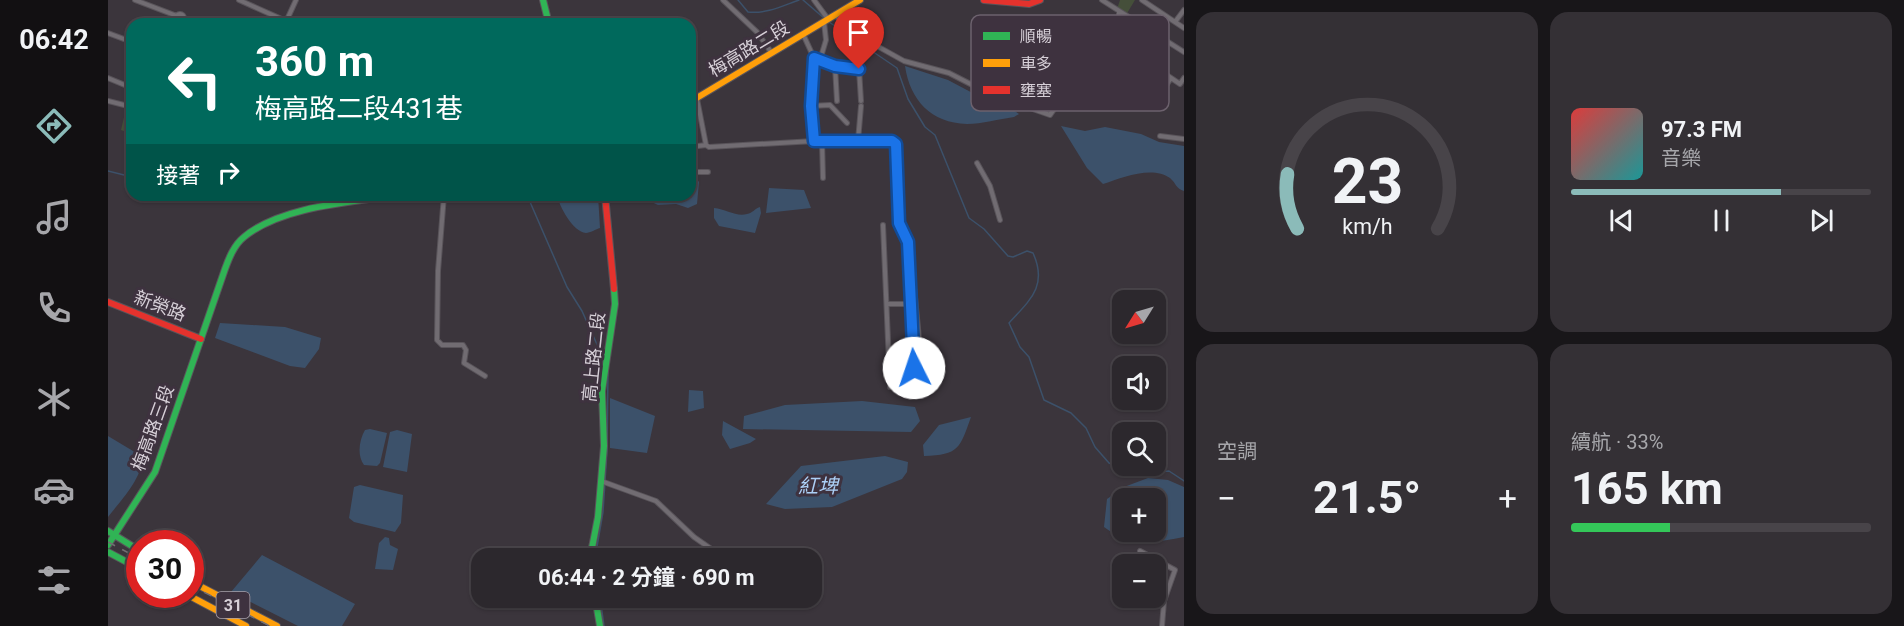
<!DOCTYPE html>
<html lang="zh-TW">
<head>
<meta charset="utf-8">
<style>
  :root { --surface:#2c282d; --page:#343035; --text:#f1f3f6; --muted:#a6a6aa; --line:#484449; --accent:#8bbbb9 }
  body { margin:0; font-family:Roboto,"Noto Sans TC",sans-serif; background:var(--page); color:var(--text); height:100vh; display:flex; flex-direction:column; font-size:22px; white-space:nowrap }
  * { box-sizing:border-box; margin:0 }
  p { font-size:20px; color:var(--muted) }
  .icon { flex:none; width:33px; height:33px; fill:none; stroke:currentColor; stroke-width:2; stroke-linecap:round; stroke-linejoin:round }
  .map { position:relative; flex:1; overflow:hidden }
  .details { display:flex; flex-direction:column; gap:12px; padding:12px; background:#181619; width:720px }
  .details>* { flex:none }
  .guide { position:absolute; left:18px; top:18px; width:570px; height:183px; border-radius:18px; box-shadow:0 2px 4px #0004,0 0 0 2px var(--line); background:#00695c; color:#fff; overflow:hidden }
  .needle { width:39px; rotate:233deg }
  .tools { position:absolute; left:1004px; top:290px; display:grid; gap:12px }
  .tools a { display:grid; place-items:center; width:54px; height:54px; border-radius:12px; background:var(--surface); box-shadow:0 2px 4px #0004,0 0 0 2px var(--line); font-size:30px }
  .speed { position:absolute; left:18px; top:530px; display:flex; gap:12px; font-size:30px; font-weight:700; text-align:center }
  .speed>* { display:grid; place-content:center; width:78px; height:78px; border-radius:50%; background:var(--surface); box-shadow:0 2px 4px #0004,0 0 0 2px var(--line); line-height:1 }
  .speed .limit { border:9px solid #d22; background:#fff; color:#111 }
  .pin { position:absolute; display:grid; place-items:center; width:51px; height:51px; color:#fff; margin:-62px -26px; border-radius:50% 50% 50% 0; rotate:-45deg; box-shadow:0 0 6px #0007 }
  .pin .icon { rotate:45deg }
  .me { position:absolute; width:66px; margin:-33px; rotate:356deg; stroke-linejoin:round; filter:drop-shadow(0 0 4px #0008) }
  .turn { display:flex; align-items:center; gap:21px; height:126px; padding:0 30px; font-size:27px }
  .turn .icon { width:78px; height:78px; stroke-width:2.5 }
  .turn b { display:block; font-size:42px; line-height:51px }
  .then { display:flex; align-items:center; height:57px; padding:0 30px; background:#0003; gap:12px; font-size:22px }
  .big { font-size:45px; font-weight:700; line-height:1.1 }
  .details .tile { flex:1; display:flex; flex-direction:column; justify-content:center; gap:9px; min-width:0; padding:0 21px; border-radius:18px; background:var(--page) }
  .details .dial { align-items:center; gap:0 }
  .dial svg { height:156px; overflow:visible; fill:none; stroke:var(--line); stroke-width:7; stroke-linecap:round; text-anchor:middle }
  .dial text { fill:var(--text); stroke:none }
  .song { display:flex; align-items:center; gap:18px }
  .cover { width:72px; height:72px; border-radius:9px; background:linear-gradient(135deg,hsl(0 70% 55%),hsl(180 70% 35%)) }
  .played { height:6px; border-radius:3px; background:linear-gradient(90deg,var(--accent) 70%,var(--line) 70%) }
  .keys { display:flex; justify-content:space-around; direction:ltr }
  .heat { display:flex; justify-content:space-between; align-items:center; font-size:33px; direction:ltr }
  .charge { height:9px; border-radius:4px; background:linear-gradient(90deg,#34c759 33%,var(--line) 0) }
  .details .tiles { flex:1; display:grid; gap:12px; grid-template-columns:repeat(2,1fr) }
  .trip { position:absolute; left:363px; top:548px; width:351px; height:60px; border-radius:18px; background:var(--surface); box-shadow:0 2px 4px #0004,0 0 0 2px var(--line); font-weight:700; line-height:60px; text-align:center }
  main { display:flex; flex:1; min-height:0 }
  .tab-bar { display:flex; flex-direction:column; width:108px; justify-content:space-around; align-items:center; background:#121012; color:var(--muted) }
  .tab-bar .icon { width:42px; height:42px }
  .tab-bar .current { color:var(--accent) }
  .tab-bar b { font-size:27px; color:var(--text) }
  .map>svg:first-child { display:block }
  .green { fill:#454f3a }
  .water { fill:#3c516a; fill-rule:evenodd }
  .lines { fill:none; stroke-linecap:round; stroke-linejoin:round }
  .stream { stroke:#3c516a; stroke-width:1.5 }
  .street-casing { stroke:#59545a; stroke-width:6 }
  .fast-casing { stroke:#59545a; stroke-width:8 }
  .slow-casing { stroke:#59545a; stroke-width:8 }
  .jam-casing { stroke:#59545a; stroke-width:8 }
  .street { stroke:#716c72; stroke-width:4 }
  .fast { stroke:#30b455; stroke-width:6 }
  .slow { stroke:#ff9f0a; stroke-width:6 }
  .jam { stroke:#e5322d; stroke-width:6 }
  .rail { stroke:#726e73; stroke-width:1.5; stroke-dasharray:8 8; stroke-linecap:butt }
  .route-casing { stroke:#114b97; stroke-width:15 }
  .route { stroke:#1a73e8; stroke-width:10 }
  .labels { text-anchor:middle; stroke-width:6; stroke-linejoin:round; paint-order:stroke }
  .shield { fill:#3e323f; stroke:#a9a1aa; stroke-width:1.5 }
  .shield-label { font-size:16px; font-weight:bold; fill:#d7d0d8 }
  .street-label { font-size:18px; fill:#d7d0d8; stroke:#3e323f }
  .water-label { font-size:20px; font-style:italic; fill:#accff6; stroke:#3e323f }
  .key { fill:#3e323f; stroke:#6c616d; stroke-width:1.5 }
  .key-label { font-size:16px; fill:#d7d0d8 }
</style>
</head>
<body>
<main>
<nav class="tab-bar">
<b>06:42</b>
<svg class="icon current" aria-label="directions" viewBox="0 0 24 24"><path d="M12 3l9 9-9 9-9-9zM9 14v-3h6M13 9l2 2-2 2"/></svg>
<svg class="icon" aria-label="music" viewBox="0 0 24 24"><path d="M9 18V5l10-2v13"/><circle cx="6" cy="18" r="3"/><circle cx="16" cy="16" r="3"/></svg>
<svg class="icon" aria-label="phone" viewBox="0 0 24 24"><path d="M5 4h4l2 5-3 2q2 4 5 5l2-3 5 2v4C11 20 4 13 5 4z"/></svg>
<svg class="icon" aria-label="climate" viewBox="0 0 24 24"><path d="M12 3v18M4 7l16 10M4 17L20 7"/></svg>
<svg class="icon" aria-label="car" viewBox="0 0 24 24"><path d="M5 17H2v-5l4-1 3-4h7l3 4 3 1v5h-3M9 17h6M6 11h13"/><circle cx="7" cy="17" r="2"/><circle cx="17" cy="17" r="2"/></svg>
<svg class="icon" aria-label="filters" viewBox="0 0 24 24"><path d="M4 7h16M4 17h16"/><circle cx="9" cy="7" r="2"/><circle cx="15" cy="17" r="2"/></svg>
</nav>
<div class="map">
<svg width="1076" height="626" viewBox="0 0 1076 626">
  <rect width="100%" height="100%" fill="#3b353c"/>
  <path class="green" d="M1012,0H1027L1018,15L1009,9Z
    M17,113L24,115L21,133L13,130Z"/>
  <path class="water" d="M797,66L840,80L874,98L899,106L911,114L906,117C891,119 874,124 859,124C823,123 802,100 797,66Z
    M953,126L977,131L997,127L1033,134L1051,142L1076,146V191C1068,189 1068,183 1062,178C1044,165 1013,178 995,184L979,168Z
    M582,178H588L591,182L589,204L580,208L568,204L550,205L535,198L508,195H582Z
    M661,188L696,190L703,208L658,213Z
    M449,195H490L492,228C488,229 482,233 478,233C465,232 451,206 449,195Z
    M652,207L653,213L647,233L611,226L606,218V208C618,209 628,217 639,214C645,213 646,209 652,207Z
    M112,323L177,327L213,338L211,349L197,368L182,366L107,338Z
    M581,390L595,391L596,408L580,412Z
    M502,398L547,416L539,453L502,448Z
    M754,401L807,407L812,421L803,432L635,429L636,416L677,405Z
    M863,417C852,448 851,455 816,456L815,445L831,425Z
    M615,421L648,439L642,443L622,449L614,435Z
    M262,429L279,433L272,463L269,466L256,465C249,456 251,440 257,430Z
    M289,430L304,434L299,472L275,467L282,432Z
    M0,436L35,457C33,480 14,499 0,517Z
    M777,456L800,462L799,472L794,479L724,507L677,509L658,504L693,466Z
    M1040,478L1060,480L1076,487V537C1047,543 1021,546 996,527L999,499L1016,487ZM1014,498H1047V531H1014Z
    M252,485L295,495L293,523L287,532L246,522L241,518L246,487Z
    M277,537L281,538L282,545L290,549L285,570L267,569L271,543Z
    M154,555L247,604L234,626H190L123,592Z"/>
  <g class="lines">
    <path class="stream" d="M630,0L640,12C659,14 674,6 691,0
      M695,0L717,19
      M721,22L789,68L800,99L817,127L827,135L861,218L876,229L900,256L905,257L919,251L925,253C940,286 922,300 901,323L912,347L921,357L936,400L963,413L978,428L987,447L1001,463L1027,474L1061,471L1076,481
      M0,171L24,177
      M419,195L459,287L474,311L496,360
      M487,558L495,512L499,451L500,370
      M492,597L496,626"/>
    <defs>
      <path id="street" d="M27,0L69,16
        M131,0L178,21
        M615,0L649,32L663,52
        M706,0L720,19
        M994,0L1076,52
        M1034,0L1076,28
        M68 18a4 4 0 1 1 8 0a4 4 0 1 1-8 0Z
        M727,15L742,31L796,61L841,73L882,94L942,115L1011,16V11
        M76,19L87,24
        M1067,22L1076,10
        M177,24L188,0
        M0,33L24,42
        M695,34L706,58L703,106L706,141
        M998,34L1072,84L1076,78
        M706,58L727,66L751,69L753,101
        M712,60L718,40L716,22
        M727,66L729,101
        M991,75L1011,44
        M0,78L24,88
        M1013,83L1029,56
        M1030,92L1046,67
        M1051,96L1063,78
        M589,99L598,145L601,147L724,140L787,143L791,223L802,246L816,390
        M0,101L24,107
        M703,106L722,105L739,123
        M1052,136L1076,139
        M714,141L715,178
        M750,141L753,106
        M582,147L598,145
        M869,163L882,186L892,220
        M582,172H600
        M336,195L330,271L329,340L334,345H355L358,350L356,363L377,376
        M775,225L782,387
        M800,242L807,389
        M779,304H802
        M493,481L548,501L586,537L606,551
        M1032,551L1067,570L1056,601L1054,626"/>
      <path id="fast" d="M435,0L441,24
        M0,531L32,551
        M0,545L47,472L117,269C121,258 126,245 136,237C173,206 244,202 291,195
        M0,552L32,569
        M482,558L490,517L496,446L494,391L507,304L506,289
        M487,597L492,626"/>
      <path id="slow" d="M582,102L752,0
        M82,581L169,626
        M78,594L138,626"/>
      <path id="jam" d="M876,0L921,4L932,0
        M497,195L506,289
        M0,302L93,339"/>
    </defs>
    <use href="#street" class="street-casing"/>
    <use href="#fast" class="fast-casing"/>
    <use href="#slow" class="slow-casing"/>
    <use href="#jam" class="jam-casing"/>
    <use href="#street" class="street"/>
    <use href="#fast" class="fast"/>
    <use href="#slow" class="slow"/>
    <use href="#jam" class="jam"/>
    <path class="rail" d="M0,542L32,559
      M82,585L162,626"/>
  </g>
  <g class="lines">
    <defs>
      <path id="route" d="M751,69L727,66L706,58L703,106L706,141H784L788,144L791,223L800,242L806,368"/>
    </defs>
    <use href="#route" class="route-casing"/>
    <use href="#route" class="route"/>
  </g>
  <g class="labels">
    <rect class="shield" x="108.5" y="592" width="33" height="26" rx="4.5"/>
    <g class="shield-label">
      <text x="125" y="611">31</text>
    </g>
    <g class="street-label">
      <text transform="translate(641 49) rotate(-31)" y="6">梅高路二段</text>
      <text transform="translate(52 306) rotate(21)" y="6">新榮路</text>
      <text transform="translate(486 357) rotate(-84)" y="6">高上路二段</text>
      <text transform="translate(45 428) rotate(-70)" y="6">梅高路三段</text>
    </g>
    <g class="water-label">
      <text x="710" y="493">紅埤</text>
    </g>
  </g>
  <rect x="863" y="15" width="198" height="96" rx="9" class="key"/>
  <rect x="875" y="32" width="27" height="8" fill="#30b455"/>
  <rect x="875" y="59" width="27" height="8" fill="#ff9f0a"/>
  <rect x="875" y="86" width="27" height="8" fill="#e5322d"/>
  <g class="key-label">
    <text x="912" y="42">順暢</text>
    <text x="912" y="69">車多</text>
    <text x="912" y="96">壅塞</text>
  </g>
</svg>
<div class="tools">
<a><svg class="needle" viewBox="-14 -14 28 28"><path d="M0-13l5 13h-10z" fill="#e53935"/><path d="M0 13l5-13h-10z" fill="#a6a6aa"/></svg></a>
<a><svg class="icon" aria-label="sound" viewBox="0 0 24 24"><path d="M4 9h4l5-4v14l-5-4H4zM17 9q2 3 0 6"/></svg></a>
<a><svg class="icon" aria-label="search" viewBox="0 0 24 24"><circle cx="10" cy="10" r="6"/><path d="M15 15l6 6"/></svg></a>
<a>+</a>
<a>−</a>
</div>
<div class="speed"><div class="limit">30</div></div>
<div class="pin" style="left:751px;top:69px;background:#d93025"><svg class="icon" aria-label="arrive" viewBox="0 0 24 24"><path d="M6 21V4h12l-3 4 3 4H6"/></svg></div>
<svg class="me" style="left:806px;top:368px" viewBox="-20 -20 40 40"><circle r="19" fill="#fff"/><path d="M0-13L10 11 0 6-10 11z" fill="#1a73e8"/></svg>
<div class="trip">06:44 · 2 分鐘 · 690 m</div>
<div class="guide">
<div class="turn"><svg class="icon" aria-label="left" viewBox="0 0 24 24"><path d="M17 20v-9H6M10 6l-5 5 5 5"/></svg><div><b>360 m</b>梅高路二段431巷</div></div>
<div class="then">接著<svg class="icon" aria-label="right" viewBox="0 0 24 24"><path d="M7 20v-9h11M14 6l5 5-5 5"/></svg></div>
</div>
</div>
<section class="details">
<div class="tiles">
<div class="tile dial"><svg viewBox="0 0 100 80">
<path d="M14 69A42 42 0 1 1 86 69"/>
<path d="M14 69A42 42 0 0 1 9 41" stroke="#8bbbb9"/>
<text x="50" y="56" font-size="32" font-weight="700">23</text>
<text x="50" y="72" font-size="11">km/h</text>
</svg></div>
<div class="tile">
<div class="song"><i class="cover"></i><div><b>97.3 FM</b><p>音樂</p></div></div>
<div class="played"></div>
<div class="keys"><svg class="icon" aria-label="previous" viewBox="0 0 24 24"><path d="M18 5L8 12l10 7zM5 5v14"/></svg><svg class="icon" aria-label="pause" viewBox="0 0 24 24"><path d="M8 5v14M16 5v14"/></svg><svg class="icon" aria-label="next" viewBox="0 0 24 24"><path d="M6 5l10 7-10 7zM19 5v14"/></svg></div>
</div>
<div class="tile"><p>空調</p>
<div class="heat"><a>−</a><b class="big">21.5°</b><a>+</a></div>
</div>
<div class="tile"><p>續航 · 33%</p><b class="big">165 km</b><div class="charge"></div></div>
</div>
</section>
</main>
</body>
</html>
